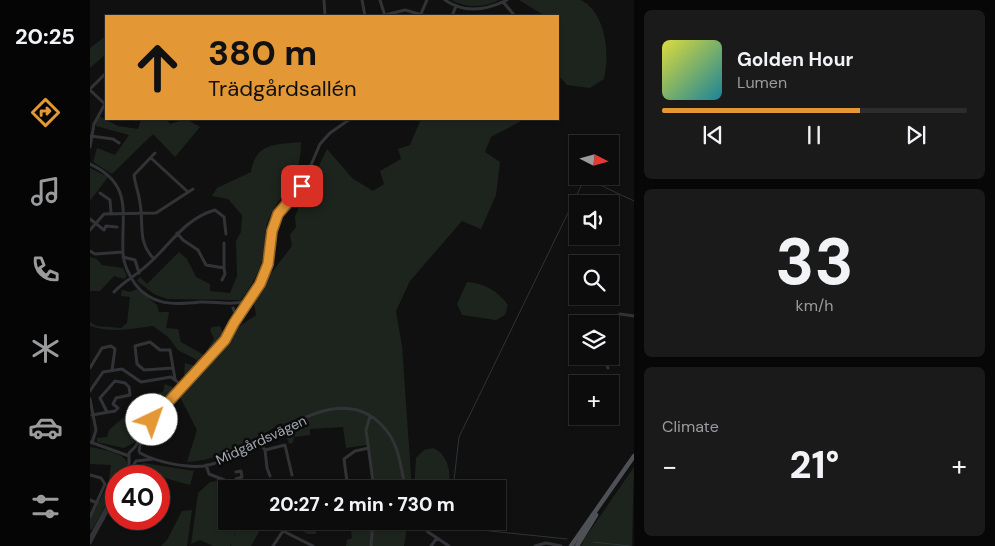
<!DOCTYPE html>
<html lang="en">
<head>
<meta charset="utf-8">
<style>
  :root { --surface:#0c0c0d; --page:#1a1a1b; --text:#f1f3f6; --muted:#9a9b9d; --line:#2c2c2e; --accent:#e49835 }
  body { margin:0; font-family:"DM Sans",sans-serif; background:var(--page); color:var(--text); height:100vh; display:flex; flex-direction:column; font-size:19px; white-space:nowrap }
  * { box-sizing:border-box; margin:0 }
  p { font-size:16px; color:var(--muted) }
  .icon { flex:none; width:28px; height:28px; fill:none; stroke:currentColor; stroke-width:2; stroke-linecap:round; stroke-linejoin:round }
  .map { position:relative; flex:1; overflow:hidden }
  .side { display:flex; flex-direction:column; gap:10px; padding:10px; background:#070707; width:361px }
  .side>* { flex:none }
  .guide { position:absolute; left:15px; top:15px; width:454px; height:105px; border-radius:0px; box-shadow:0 1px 4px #0004,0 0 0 1px var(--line); background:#e49835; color:#111; overflow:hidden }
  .needle { width:32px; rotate:96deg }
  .buttons { position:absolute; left:479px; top:135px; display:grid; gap:10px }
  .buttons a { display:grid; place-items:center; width:50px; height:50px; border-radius:0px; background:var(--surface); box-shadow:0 1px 4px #0004,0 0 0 1px var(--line); font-size:25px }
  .speed { position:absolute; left:15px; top:465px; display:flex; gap:10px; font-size:25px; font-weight:700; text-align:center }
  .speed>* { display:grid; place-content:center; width:65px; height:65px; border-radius:50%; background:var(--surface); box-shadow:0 1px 4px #0004,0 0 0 1px var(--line); line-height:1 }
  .speed .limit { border:8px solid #d22; background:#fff; color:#111 }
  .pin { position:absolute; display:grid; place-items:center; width:42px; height:42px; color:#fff; margin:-21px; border-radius:10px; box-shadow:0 2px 8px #0006 }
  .me { position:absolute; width:55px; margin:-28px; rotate:42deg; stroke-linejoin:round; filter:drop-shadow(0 0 4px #0008) }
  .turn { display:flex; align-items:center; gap:18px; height:105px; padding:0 20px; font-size:22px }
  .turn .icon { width:65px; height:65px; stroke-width:2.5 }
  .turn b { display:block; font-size:35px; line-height:42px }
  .big { font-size:38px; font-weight:800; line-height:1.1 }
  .side .card { flex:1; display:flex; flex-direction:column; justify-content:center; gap:8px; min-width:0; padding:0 18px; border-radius:8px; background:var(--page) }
  .side .dial { align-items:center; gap:0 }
  .dial b { font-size:65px; line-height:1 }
  .song { display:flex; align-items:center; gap:15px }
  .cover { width:60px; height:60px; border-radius:8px; background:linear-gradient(135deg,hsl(60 70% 55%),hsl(190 70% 35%)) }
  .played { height:5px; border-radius:2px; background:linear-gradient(90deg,var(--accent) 65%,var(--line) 65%) }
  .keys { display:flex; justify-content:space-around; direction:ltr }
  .heat { display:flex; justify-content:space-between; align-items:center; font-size:28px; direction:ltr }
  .trip { position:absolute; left:128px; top:480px; width:288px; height:50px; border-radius:0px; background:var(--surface); box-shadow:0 1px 4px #0004,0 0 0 1px var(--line); font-weight:800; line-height:50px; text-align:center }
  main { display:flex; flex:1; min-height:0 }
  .tab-bar { display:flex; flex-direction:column; width:90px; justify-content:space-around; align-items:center; background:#050505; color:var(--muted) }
  .tab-bar .icon { width:35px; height:35px }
  .tab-bar .current { color:var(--accent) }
  .tab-bar b { font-size:22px; color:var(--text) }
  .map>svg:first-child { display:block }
  .green { fill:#1d241d }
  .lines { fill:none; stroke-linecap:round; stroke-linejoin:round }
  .stream { stroke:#2b3439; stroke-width:1 }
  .minor { stroke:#313336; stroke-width:3 }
  .major { stroke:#4d5055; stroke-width:4.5 }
  .route-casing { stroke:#946322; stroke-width:12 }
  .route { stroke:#e49835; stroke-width:9 }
  .labels { text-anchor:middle; stroke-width:5; stroke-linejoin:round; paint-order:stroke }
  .street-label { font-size:14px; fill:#a2a8b1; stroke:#0b0b0c }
</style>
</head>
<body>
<main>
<nav class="tab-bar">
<b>20:25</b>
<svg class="icon current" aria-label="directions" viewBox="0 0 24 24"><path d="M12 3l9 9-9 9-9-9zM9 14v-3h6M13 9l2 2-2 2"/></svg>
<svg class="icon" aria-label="music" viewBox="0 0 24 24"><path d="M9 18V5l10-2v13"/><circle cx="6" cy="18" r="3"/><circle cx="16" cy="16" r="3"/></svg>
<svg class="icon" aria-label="phone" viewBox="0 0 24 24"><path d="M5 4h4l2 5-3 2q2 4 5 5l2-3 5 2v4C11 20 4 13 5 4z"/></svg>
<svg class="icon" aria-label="climate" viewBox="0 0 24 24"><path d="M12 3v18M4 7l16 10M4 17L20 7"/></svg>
<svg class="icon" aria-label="car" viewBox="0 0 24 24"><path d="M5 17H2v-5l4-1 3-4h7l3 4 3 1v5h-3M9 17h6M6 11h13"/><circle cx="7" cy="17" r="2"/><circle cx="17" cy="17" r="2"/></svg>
<svg class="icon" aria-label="filters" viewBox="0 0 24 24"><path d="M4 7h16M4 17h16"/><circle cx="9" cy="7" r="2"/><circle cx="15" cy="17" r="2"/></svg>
</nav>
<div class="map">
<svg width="544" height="546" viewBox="0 0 544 546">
  <rect width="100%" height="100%" fill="#101011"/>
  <path class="green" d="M361,0H409C394,8 376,8 361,0Z
    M429,0C439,0 484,0 491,0C516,13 520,54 514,79L500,88L477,85L468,75V42L470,38L468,16H455Z
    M16,36V54L0,68V48Z
    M7,115L28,126L48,129L51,119H76L80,124L96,119L110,127L85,157L63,134L22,174L3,162L7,148L25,155L39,135L6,126Z
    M331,119H435L401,137L395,152L410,162L406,195L391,229L372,221L320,281L306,311L312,346L322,489H264L286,486L277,445L256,448L253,427L220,429V435L204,437L203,443L199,444L192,423C161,441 133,460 97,462L107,430L90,397L142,339L147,328L166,315L164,303L179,276L202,246L200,235L206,227L205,217L209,206L223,188V178L237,149L262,178L283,191L294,184L290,171L311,159L308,149L320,145Z
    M211,142C211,183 192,188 178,221C174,230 176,242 174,252C171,269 162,286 151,300L77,299L64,294L47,281L50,277L57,284L89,252L97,259L106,277L120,284V291L140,293L147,276L146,241L151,232L152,215L138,199L122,196L127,188L161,172C166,142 185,145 211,142Z
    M0,168L18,177L0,201Z
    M0,257L7,259L12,265L33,268L37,276L34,279L24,276L10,291H0Z
    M377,282C394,283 408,291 418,305L415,315L406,320L372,315L367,304Z
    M47,289L67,305L69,312H79L76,328L88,329L91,342L114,355L124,339L120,330L122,327L130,326L134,336L127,347L96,380L94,378L95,363L105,366L107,360L88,350L78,337L63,326C42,329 21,333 0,326V322L7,326L31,328L37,323L40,297L31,296L32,290L40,292Z
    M75,384L87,389L56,423L47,441L34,448L7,442V438L17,437L19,430L61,394L73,392Z
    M0,447C9,449 39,453 37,465C36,469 33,473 31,476H26V486L2,530L0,529V518L18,485L21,465L0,464Z
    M343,448C358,454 362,473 358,489H324L326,458L334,450Z
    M54,463L104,471L100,485L49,471L47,466Z
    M544,467L542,546H491L495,538Z
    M127,481L137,489L136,521L145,522L144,540L146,521H156L158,524L175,521L161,546H141L142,543L140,546H123L110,540L101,544L108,493L120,482Z
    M102,510L97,546H71L77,540L92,511Z
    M260,521H318L314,546H256L257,540L262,538Z
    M228,523L226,534H218L202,526L206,524Z"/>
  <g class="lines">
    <path class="stream" d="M363,489L369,437L495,178L544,201
      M360,521L361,527L477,539
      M503,542L540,546"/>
    <path class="minor" d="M234,0L235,16
      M272,0L275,16
      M290,0L295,16
      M355,0C375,14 397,10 417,0
      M413,2L425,16
      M295,15L315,10L336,16
      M330,16L337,0
      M349,16H358
      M359,16H362L366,6
      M0,89L16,73
      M0,90L16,105
      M1,136L23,139L29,143
      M0,147L4,124L16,102
      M61,158L98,192
      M0,164C44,184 31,215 33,252C33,264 39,275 45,284C62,306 84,305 110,302C125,301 146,307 158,299
      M10,193L20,200L21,213
      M0,219L14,230L16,226L27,227
      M0,230L14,214L66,213L103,189
      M87,233L93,240L108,250L116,265L134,268L135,274L132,280
      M0,251L5,254L33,252
      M33,257L45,260L49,273
      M64,259C47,242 54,225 50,203C49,193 45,185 44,175L65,153
      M134,268V243
      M24,292C33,282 45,276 55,267C79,247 93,219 125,210L134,217L136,234
      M143,308L145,313L144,322
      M515,324L530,314L544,316
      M514,356L518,368
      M0,368L12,348L21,346L25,349L22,370
      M83,368L54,370L47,364L45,346L60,342L70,350H80L85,379
      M0,391L13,372L32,369L51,382L81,377L93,386
      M0,399L6,430L2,443
      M2,415L25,411L28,408L23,404L26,398L40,395L39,387L35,383L25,381L10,398L17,412
      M280,416L276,430L284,489
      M168,440L175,450L195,445L202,475
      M0,442L39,456
      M175,450L177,468L180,476
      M49,451L51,440
      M50,453C66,462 96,468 114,466C167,457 251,364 299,434C310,450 311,471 316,489
      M116,465L119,474L137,481L141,489
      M146,472L151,471L152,477L146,479
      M0,475L11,478L15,484L0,517
      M34,476L39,464V453L45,447L62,420L135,340L175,274L180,255L182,231L188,214L212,186L230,144L240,133L260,119
      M37,476L46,461L63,459
      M258,489L254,459L265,451L279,448
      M0,500L7,503
      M330,521L338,532L359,546
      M0,538L26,490
      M0,543L26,495
      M183,546L193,531L223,546
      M281,546L283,521
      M341,546L347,538
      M445,546L456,543L471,546"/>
    <path class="major" d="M481,546L544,456
      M487,546L506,515"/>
  </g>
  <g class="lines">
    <defs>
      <path id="route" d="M62,420L135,340L144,323L170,284L178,264L182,231L188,214L212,186"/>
    </defs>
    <use href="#route" class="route-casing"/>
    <use href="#route" class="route"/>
  </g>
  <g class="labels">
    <g class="street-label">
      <text transform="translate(171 440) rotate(-25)" y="5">Midgårdsvägen</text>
    </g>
  </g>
</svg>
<div class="buttons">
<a><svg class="needle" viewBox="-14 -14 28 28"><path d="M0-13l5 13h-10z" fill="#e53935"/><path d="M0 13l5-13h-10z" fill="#9a9b9d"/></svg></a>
<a><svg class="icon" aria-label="sound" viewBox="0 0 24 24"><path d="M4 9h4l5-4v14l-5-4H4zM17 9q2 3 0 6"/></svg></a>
<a><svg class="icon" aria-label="search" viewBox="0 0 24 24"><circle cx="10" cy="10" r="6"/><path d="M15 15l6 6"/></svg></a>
<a><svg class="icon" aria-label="layers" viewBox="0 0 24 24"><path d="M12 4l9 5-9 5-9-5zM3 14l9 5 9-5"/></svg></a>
<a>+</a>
</div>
<div class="speed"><div class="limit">40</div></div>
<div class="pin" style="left:212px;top:186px;background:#d93025"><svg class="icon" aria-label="arrive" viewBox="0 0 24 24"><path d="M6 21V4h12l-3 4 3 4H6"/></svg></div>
<svg class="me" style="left:62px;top:420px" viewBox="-20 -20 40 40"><circle r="19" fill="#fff"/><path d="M0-13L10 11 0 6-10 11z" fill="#e49835"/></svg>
<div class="trip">20:27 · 2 min · 730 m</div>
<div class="guide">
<div class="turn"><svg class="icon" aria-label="ahead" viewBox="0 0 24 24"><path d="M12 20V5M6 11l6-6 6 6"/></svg><div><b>380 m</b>Trädgårdsallén</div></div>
</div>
</div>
<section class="side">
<div class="card">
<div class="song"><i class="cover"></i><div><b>Golden Hour</b><p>Lumen</p></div></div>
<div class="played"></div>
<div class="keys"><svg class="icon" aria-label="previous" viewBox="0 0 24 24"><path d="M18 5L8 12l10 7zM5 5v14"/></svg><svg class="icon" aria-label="pause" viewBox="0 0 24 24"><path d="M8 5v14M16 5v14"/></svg><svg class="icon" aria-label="next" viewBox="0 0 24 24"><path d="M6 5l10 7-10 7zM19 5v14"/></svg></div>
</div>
<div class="card dial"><b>33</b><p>km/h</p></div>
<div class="card"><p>Climate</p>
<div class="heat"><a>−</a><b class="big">21°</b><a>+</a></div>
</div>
</section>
</main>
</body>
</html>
